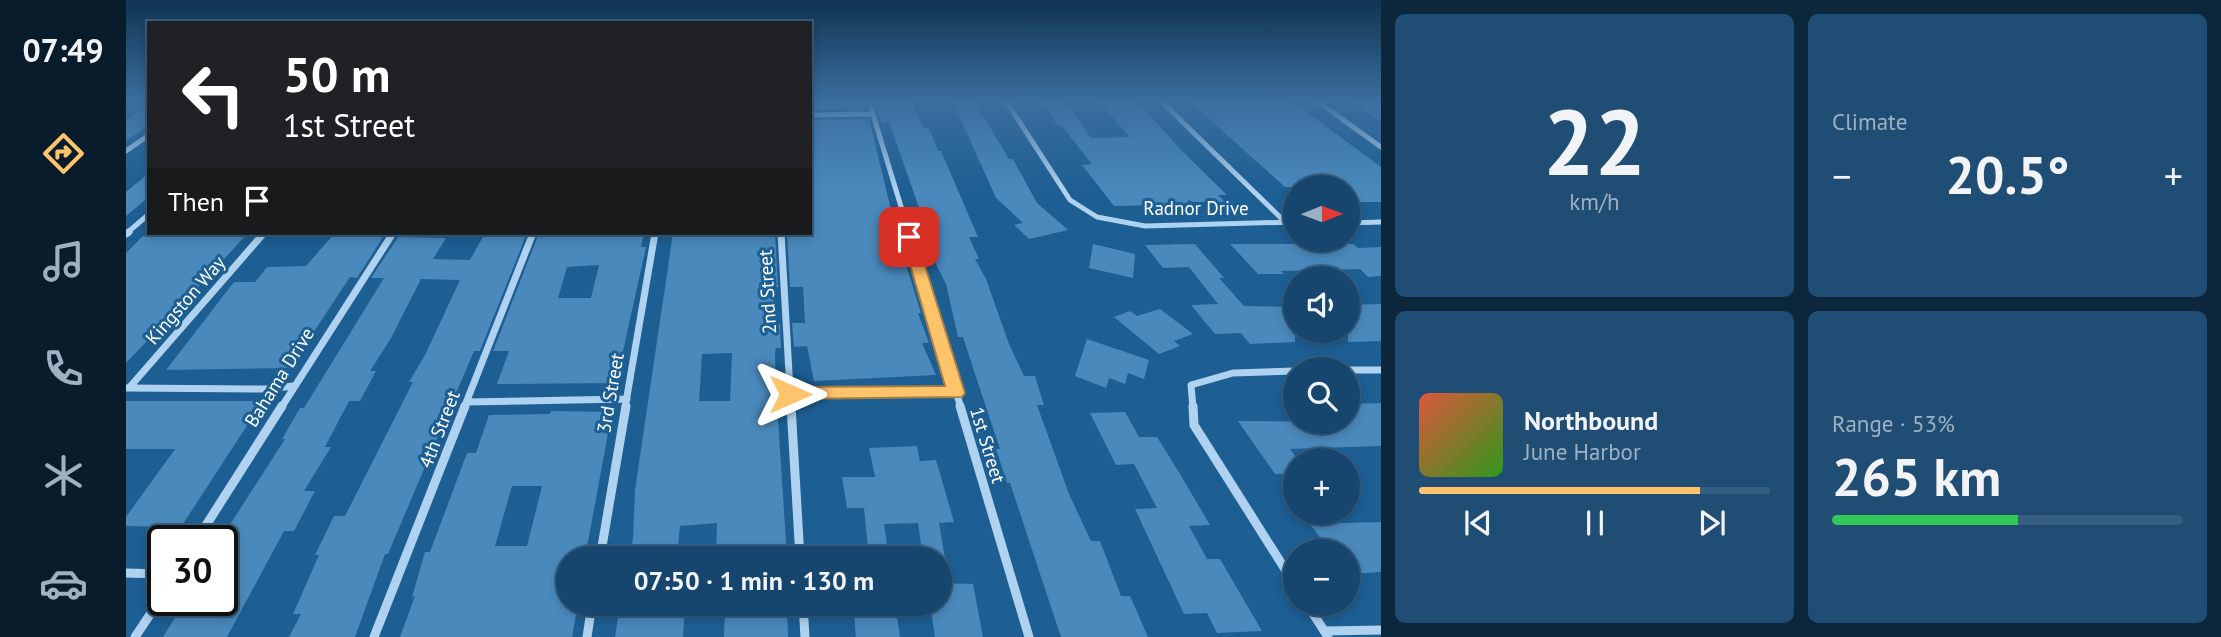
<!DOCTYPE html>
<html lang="en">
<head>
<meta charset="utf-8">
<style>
  :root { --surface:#16466e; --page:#1f4d73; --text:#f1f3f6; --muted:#9eb1c2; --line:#355e81; --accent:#fec46c }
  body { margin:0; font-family:"PT Sans",sans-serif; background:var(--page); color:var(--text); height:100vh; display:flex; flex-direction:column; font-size:26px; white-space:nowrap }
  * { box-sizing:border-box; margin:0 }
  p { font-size:23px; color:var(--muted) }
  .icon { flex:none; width:38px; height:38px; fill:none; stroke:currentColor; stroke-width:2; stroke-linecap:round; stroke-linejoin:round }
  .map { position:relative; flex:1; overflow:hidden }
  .details { display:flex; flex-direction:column; gap:14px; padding:14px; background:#0c263c; width:840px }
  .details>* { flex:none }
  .guide { position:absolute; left:21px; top:21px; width:665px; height:214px; border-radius:0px; box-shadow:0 4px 10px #0003,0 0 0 2px var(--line); background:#202124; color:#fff; overflow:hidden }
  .needle { width:46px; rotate:89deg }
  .tools { position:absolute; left:1157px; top:175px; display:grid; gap:14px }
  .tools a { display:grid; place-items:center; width:77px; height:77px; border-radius:50%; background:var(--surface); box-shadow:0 4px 10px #0003,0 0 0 2px var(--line); font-size:35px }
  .speed { position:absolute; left:21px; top:525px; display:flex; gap:14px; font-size:35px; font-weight:700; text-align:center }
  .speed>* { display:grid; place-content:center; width:91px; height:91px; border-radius:50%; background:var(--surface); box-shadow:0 4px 10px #0003,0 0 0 2px var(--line); line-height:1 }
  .speed .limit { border:4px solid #111; border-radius:10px; background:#fff; color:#111 }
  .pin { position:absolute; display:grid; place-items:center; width:60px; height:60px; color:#fff; margin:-30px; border-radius:14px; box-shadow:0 4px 10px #0006 }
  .me { position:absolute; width:77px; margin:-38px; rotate:90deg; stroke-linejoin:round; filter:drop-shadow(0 0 5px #0008) }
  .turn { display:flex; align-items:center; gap:24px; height:147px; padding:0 21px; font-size:32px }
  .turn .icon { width:91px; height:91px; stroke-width:2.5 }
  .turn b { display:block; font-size:49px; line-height:60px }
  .then { display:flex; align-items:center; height:66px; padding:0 21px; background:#0003; gap:14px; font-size:26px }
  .big { font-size:52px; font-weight:700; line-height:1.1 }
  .details .card { flex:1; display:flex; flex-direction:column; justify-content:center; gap:10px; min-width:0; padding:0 24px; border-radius:10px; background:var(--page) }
  .details .dial { align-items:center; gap:0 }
  .dial b { font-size:91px; line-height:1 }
  .song { display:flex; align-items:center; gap:21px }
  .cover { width:84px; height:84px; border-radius:10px; background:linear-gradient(135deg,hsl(10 70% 55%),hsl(110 70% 35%)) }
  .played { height:7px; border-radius:4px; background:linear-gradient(90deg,var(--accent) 80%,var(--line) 80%) }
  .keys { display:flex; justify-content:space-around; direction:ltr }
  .heat { display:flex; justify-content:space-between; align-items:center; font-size:38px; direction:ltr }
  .charge { height:10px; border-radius:5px; background:linear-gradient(90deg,#34c759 53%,var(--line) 0) }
  .details .tiles { flex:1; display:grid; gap:14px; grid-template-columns:repeat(2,1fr) }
  .trip { position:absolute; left:430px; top:546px; width:396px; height:70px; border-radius:35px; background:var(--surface); box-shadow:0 4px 10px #0003,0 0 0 2px var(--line); font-weight:700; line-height:70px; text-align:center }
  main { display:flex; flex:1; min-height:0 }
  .dock { display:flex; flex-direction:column; width:126px; justify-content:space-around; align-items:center; background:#091c2c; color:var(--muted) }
  .dock .icon { width:49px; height:49px }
  .dock .selected { color:var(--accent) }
  .dock b { font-size:32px; color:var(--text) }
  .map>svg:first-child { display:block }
  .building { fill:#4a89bc; fill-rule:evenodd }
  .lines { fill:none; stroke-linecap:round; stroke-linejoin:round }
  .minor-far2 { stroke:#aed2ef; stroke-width:5 }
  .minor-far1 { stroke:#aed2ef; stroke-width:7 }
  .minor { stroke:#aed2ef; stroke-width:9 }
  .route { fill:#fec46c; stroke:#a57f46; stroke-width:2 }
  .labels { text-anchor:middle; stroke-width:6; stroke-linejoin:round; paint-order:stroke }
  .street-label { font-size:19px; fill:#fff; stroke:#1d5e93 }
</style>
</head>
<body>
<main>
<nav class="dock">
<b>07:49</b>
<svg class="icon selected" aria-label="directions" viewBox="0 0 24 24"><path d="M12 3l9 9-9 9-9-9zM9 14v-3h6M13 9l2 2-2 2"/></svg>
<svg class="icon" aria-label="music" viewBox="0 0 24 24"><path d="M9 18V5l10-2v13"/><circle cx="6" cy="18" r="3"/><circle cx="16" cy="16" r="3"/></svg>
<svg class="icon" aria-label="phone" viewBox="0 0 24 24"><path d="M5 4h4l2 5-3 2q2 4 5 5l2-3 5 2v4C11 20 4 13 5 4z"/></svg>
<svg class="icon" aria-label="climate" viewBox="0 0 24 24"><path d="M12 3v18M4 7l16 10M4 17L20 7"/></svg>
<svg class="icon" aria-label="car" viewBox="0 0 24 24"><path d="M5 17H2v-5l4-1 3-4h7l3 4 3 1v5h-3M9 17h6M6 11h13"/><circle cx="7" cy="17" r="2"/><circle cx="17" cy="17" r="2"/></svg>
</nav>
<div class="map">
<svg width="1255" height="637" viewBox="0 0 1255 637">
  <rect width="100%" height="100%" fill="#1d5e93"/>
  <path class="building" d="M684,101H738L740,109L684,110Z
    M748,101H786L797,128H803L812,151H815L852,237H843L853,259H849L860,279L883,344L898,376H909L918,405H911L943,494L965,541H974L995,596H1004L1022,637H935L884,483H881L870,449H874L850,377L837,337H832L820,284L799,242H805L763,122L756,124Z
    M916,101H940L965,138L1004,137L972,101H1011L1057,152L1101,195H1092L1099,202H1066L1063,200L1060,203H1039L1040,205L988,206L956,165L966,164L935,125H931Z
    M1063,101H1159L1171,105L1255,167V202H1222V187H1159Z
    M1226,101H1255V122Z
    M827,102H849L883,159H887L911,203L942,230L903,239L888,225L897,223L870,198Z
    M23,104V125L0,141V120Z
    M743,119L773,242L795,313H792L803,343H796L810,375L688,381L681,346L668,347L666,323H679L677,287H664L661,233H684V120Z
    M23,173V197L0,216V192Z
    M359,233H401L354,351H348L262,554H259L229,637H163L175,614H167L193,555H189L208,516H219L287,382H283L299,355L334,280L295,279L264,340L244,371H250L234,401H223L199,447H205L178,491H189L168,531H158L101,637H37L58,603H96V537L159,439H156L174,408H178L258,278H245L272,237L320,238L307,259L344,260Z
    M413,233H518L515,247H520L490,383L371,384L383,351H367ZM473,265L465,298H432L441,267Z
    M547,233H649L652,287H648L647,292L649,324H654L655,348H650L649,353L650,387L661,558H590L591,523L554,526L551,558H503L507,539L509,490ZM606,353L604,401H573L576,354Z
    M121,234L79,280L0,363V253L17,236Z
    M207,235L257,237L231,278L224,277L164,368L40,370L108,282H129L141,267L180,266Z
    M967,244L1009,254L1007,278L963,268Z
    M1069,244L1098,278H1093L1118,306L1169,307V342L1124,344L1115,333L1089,334L1065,305L1092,304L1063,267L1037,268L1019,245Z
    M1104,244H1227L1232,248L1255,247V276L1242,277L1234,269L1155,271L1158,274H1132Z
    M1255,304V341L1222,342V305Z
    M1034,309L1067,334L1048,341L1054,346L1033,354L988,317L1004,311L1011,316Z
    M961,339L1023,360L1018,379L1002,373L999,384L983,378L980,388L949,376Z
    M0,401H137L55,527L0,526V517L49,449H0Z
    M1255,403V446L1164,449L1169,456V473L1149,474L1112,421L1222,422V404Z
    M425,411L486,412L459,558H443V604H452L446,637H274L289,596L286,597L299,552H304L341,453H350L363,415L424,414ZM386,486H416L401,546H369Z
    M999,412L1013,437H1031L1054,474L1084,525L1063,526L1081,559H1094L1136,631L1091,633L1081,613L1058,614L1009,509L1031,508L1008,464L990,465L964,413Z
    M791,446L794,461L810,460L828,522L813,523L819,558H797L792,523L758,524L763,558H743L738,508H721L716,477H749L743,448Z
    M1255,522V572L1222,574V551H1204L1184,524Z
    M814,583L847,584L857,637H809L804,604H814Z
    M494,604H559L557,637H489Z
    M599,604H661L662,637H598Z
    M727,604H769L774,637H730Z"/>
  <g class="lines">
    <path class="minor-far2" d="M743,101L783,233
      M880,101L944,200L971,217L1019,226L1169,222
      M1035,101L1159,222
      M1191,101L1255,147
      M684,115L746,114
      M0,151L23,135
      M1222,223L1255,222
      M1,233L23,214"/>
    <path class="minor-far1" d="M782,232L835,408
      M655,233L665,408
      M0,234L3,232
      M1222,370H1255
      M0,388L142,389L167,386
      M3,388L138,233
      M664,394L830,393
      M341,402L501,399
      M155,408L267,233
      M338,408L407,233
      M499,408L529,233
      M1067,408L1065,385L1107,373L1169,371"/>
    <path class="minor" d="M665,406L674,558
      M834,406L903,637
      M1067,406L1068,425L1169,585
      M70,541L156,406
      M474,558L500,406
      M0,573L37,574
      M677,604L679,637
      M1181,604L1202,637
      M1199,631L1255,630
      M9,637L37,595
      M248,637L339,406
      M461,637L466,604"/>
  </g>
  <linearGradient id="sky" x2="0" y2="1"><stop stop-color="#103451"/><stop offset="0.53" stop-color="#3a6e9e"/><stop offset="1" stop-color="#3a6e9e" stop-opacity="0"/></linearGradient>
  <rect width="1255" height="190" fill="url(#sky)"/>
  <path class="route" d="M783,232L790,237L839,393L836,397L658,399L655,394L658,389L664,387L819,386L776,237Z"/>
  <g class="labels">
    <g class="street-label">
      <text x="1070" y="215">Radnor Drive</text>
      <text transform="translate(641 292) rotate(-93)" y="7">2nd Street</text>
      <text transform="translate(59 300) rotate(-49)" y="7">Kingston Way</text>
      <text transform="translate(153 377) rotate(-58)" y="7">Bahama Drive</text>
      <text transform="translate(484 393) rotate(-80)" y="7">3rd Street</text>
      <text transform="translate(313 429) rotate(-69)" y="7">4th Street</text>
      <text transform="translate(862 445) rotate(73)" y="7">1st Street</text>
    </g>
  </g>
</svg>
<div class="tools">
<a><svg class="needle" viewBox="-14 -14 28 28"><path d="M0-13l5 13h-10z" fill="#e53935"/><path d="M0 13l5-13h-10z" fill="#9eb1c2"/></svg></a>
<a><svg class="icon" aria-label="sound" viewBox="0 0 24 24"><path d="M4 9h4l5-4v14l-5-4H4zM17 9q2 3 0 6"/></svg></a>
<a><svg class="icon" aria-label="search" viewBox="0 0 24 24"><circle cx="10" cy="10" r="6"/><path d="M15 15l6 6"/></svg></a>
<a>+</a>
<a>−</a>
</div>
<div class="speed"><div class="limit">30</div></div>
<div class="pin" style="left:783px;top:237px;background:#d93025"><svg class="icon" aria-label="arrive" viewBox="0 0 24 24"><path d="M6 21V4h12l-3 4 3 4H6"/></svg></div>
<svg class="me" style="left:664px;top:394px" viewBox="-20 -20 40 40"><path d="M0-17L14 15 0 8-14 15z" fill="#fec46c" stroke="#fff" stroke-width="4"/></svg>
<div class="trip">07:50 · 1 min · 130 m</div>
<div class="guide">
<div class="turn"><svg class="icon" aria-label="left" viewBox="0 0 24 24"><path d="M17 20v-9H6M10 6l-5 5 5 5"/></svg><div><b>50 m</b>1st Street</div></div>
<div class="then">Then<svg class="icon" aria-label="arrive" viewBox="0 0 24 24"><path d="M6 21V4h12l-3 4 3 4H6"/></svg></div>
</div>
</div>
<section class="details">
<div class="tiles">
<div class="card dial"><b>22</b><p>km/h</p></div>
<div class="card"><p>Climate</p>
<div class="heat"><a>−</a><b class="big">20.5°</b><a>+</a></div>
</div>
<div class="card">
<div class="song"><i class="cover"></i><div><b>Northbound</b><p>June Harbor</p></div></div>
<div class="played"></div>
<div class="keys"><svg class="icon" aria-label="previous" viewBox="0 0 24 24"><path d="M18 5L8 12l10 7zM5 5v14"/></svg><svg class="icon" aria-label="pause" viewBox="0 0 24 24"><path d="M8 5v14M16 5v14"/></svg><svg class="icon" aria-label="next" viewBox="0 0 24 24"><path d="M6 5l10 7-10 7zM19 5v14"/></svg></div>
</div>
<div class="card"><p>Range · 53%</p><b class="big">265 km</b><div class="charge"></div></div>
</div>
</section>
</main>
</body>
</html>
